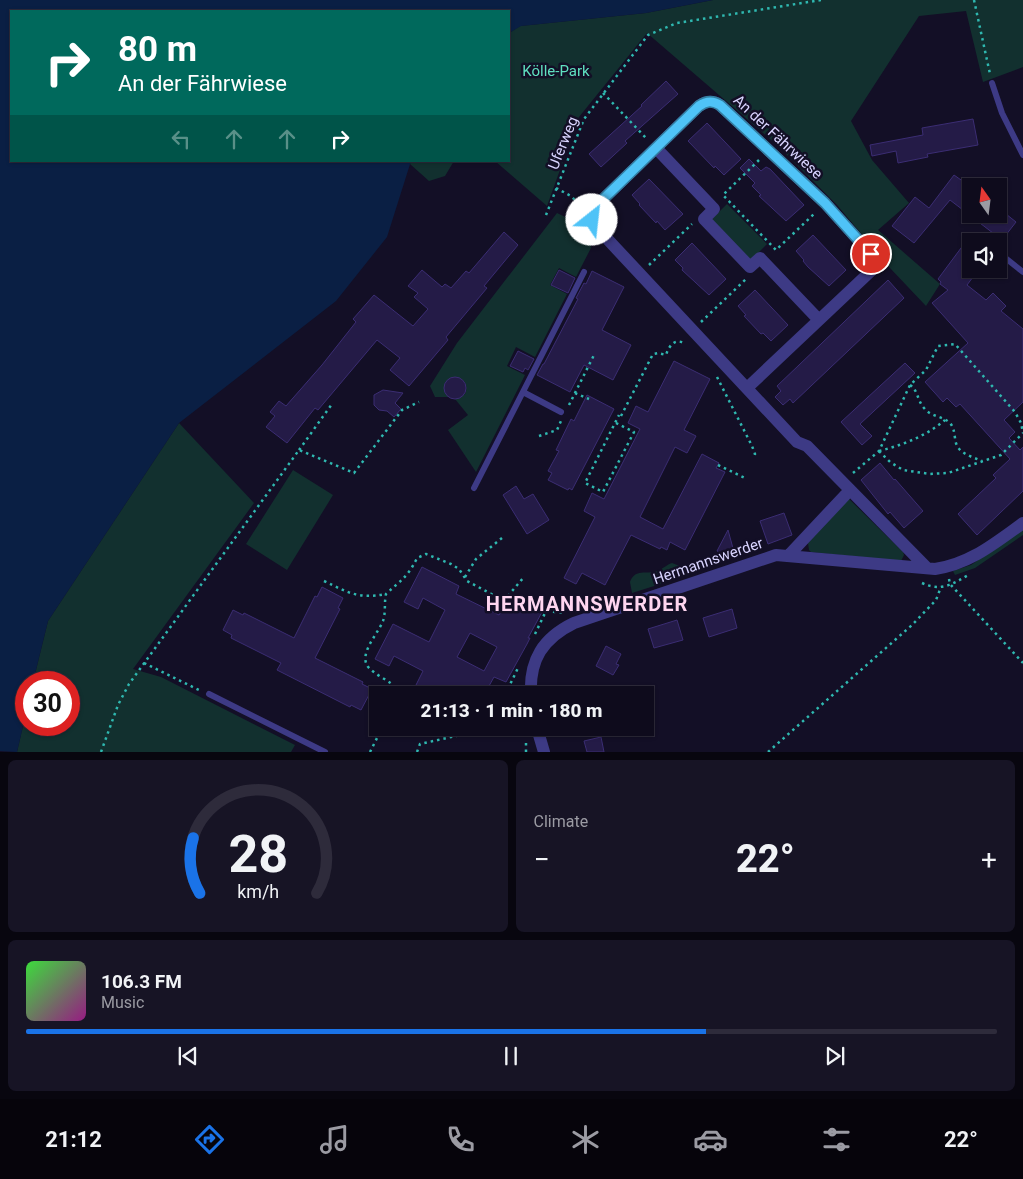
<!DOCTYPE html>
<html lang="en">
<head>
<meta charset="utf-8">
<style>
  :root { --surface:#0e0b1c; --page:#171425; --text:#f1f3f6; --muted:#9b9ba3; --line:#2e2b3b; --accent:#1a73e8 }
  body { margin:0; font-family:Roboto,sans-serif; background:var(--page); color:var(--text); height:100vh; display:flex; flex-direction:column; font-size:19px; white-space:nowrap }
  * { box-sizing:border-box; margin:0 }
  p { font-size:16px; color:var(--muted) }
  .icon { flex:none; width:28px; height:28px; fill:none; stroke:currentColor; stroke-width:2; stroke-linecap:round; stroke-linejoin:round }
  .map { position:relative; height:752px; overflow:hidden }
  .sheet { display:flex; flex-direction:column; gap:8px; padding:8px; background:#08060f; flex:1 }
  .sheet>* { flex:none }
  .hud { position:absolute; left:10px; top:10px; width:500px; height:152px; border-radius:0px; box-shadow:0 1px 4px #0004,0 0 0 1px var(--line); background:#00695c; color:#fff; overflow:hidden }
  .needle { width:32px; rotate:346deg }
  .controls { position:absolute; left:962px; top:178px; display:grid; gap:10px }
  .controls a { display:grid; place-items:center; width:45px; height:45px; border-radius:0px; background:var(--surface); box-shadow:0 1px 4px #0004,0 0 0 1px var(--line); font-size:25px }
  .speed { position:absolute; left:15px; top:671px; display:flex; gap:10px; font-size:25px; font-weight:700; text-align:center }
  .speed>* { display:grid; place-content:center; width:65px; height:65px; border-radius:50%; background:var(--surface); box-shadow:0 1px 4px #0004,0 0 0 1px var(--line); line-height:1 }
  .speed .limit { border:8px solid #d22; background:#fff; color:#111 }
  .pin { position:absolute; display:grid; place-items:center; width:42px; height:42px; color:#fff; margin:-21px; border:2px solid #fff; border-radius:50%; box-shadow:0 1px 5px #0007 }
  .me { position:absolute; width:55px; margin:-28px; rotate:29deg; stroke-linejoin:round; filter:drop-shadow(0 0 4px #0008) }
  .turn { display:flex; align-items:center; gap:18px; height:105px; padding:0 25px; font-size:22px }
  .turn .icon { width:65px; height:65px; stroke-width:2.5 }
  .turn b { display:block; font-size:35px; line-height:42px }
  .lanes { display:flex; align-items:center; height:48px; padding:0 25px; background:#0003; justify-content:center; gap:25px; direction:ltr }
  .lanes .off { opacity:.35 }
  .big { font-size:38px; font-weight:800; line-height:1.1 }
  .sheet .card { flex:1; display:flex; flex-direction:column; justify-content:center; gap:8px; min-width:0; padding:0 18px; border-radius:8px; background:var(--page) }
  .sheet .dial { align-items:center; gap:0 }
  .dial svg { height:130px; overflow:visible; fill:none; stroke:var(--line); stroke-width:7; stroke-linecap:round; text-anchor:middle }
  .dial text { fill:var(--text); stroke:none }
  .song { display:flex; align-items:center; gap:15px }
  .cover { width:60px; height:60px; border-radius:8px; background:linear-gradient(135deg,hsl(120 70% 55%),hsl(310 70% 35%)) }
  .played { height:5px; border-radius:2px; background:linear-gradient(90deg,var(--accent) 70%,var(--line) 70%) }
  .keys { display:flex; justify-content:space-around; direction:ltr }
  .heat { display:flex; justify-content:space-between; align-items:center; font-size:28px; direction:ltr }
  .sheet .tiles { flex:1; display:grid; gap:8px; grid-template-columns:1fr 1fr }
  .card:last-child { grid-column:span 2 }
  .trip { position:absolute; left:369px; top:686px; width:285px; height:50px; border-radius:0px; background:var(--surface); box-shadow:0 1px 4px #0004,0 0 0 1px var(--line); font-weight:800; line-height:50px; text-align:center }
  .tab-bar { display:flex; height:80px; justify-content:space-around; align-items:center; background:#06040b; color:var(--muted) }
  .tab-bar .icon { width:35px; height:35px }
  .tab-bar .current { color:var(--accent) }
  .tab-bar b { font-size:22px; color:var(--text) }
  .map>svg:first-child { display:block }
  .green { fill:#12302f }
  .water { fill:#0a1f44 }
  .building { fill:#241b47; stroke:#3b2d73; fill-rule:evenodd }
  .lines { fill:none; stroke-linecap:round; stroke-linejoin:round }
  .path { stroke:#2fb8b0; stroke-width:2.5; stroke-dasharray:2.5 4; stroke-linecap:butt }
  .lane { stroke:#3d3a85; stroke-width:6 }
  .street { stroke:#3d3a85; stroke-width:12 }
  .route-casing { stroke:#337fa1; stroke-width:12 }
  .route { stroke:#4fc3f7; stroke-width:9 }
  .labels { text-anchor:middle; stroke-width:5; stroke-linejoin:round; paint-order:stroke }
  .park-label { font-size:15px; fill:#5fe0c0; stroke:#130f26 }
  .street-label { font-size:15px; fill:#d9d4ff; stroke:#130f26 }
  .district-label { font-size:20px; font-weight:bold; letter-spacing:1px; fill:#ffd6f0; stroke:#130f26 }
</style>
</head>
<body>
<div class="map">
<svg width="1023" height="752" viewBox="0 0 1023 752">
  <rect width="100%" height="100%" fill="#130f26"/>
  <path class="green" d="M713,0H1023V67L983,82L966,11L919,16L851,121L872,160L909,203L878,230L940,284L926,306L890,268L837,205L777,145L647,33L579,117L547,206L495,161H509V33L520,26L646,13Z
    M411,161H454L445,176L429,181L410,164Z
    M727,204L767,244L749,262L709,222Z
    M557,213L590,229L591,248L576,277L559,268L550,285L567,294L535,357L516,347L507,366L525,375L476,472L448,430L468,415L455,399L465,394C468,387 466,380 457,377C446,377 441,388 449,397H435L430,386L457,343Z
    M179,423L254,503L133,669L161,677L295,745L291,752H17L26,713V725H69V682H33L48,621Z
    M293,470L333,495L287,570L246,544Z
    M848,498L903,552L904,555L901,561L811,552L809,550L808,543Z
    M1023,529V535L975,568L955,575L953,571L971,565Z
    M672,563L685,568L689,575L632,593L630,582C635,568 646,575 657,571C663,569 666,565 672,563Z"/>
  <path class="water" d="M0,0H713L646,13L521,26L509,33V11H11V161H411L387,237L336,301L179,423L48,621L33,682H26V713L17,752L0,751Z"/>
  <path class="building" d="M666,81L678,94L625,141L627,143L601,167L589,154L642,106L641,105Z
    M973,119L978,145L927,154L928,157L898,163L896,151L872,156L870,145L923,135L922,128Z
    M707,123L741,159L724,175L715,166L714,168L688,141Z
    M749,159L761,171L766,167L770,169L804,205L786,221L759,196L761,195L752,186L755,183L740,168Z
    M954,175L971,187V214H1006L1016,222L1002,240L950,200L914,243L892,226L915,197L929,208Z
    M649,179L683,214L665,230L657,221L656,223L639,205L640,204L632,195Z
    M504,232L518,245L484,286L487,288L446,337L448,340L409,386L390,370L400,358L377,340L318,410L315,408L287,443L266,427L275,416L270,412L279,401L286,406L322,365L356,322L353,319L374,295L413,326L428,309L414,297L418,293L408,286L422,270L442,287L445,284L451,288L466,271L469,273Z
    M813,235L846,270L829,286L808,267L803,261L804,260L796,251Z
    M692,243L726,279L709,295L682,270L683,268L675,260Z
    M964,244L971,249V269H979L967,285L986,300L993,293L1006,306L1001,311L1023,329V402L1004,420L1015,432L1009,438L1020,450L1023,447V491L977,535L958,514L996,478L993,475L1010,459L960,404L956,407L947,398L943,402L925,382L968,343L932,303L948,290L940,284L941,282L938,279Z
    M559,270L575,278L568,293L551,285Z
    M592,271L624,287L602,330L631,345L613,380L584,365L570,392L537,375L543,364H544L578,299L576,298L584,283L586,284Z
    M888,280L904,298L793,403L790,399L783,405L775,397L781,391L777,386Z
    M755,290L788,325L771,341L763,333L761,334L744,316L746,315L738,306Z
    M518,351L534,359L528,370L525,368L523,372L510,366Z
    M674,361L710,379L684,430L696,436L687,453L675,447L640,517L663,529L702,454L719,463L716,468L725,472L685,550L670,542L667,550L661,547L660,549L631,535L605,585L582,573L576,584L564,578L595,517L584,511L592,493L604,499L640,429L628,423L636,406L648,412Z
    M905,363L915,373L860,424L872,436L862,445L841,422Z
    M444 388a11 11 0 1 1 22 0a11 11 0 1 1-22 0Z
    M383,390L403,393L395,403L401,409L394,417L387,411L379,410L374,405V395Z
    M587,395L614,409L572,490L569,488L568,490L548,480L552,473L548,471L559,451L556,450L571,419L574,421Z
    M880,463L894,480L895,479L923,511L904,528L890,512L888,514L861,480Z
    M516,486L524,499L533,494L549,520L527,534L503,495Z
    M784,513L792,535L768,544L760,521Z
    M728,530L734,552L724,555L717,551Z
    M422,567L459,586L456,594L499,615L504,606L514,612L520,600L542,612L528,638H530L527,644L506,682L494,677L484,695H465L447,686L443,695H411L423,671L394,656L389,666L375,659L393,624L429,642L445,610L423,598L418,609L404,602ZM470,633L497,647L484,671L457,657Z
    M322,587L343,598L338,608L340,609L315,658L363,682L362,684L372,689L361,710L351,705L350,707L277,670L281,663L231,638L232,635L223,630L233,610L243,615L244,613L294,638L315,596L317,597Z
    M732,609L737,628L709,637L703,618Z
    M677,620L683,640L654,648L648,629Z
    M606,646L621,654L616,664L619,665L613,675L596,666Z
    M601,737L604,752H587L584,741Z"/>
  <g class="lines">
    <path class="path" d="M974,0L990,74
      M603,93L647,139
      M759,160L723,195L776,250L816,212
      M556,188L571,196L581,206
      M546,215L584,119L648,35L677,23L821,0
      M649,265L692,224
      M701,322L746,279
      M717,377L752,446L755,454L754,459
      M910,385C918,390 917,400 924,408C931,417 943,416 950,423C954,428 954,432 955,438C956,453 970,456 982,461
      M575,393L589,399
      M569,405L595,353
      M621,416L653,354L658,353L666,355C669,346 675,337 685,344
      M616,423L634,432L603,492L585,483L619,415
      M539,436L557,430L561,421
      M299,450L332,404
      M879,451L890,462L903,470L930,474L948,473L1001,455L1023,433
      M879,451C903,445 926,436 945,420
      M718,465L745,478
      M853,473L879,451L910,385L926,370L938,346L955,344L1015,412L1021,423L1023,433
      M465,577L476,559L502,538
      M949,579L950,584L1023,663
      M324,581C349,593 358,599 386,594
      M922,583C941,592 953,584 970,574
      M535,634L546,611L563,613
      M144,663L201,691
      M394,695L392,684C385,679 375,674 369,668C357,655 378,634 383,621C386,612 384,603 386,594C401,580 408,577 417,558L426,554L451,564L459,569L467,581L499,598L507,597L524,577
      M505,695L518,668
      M526,743V752
      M101,752L118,705L129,684L299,450L354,473L402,410L419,402
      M370,752L382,728
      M417,752L420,744L487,729L488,728
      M768,752L912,625L936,600L941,587"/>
    <path class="lane" d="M992,83L1002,113L1023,155
      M999,253L1023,272
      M523,392L561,412
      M474,488L584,272
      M209,694L325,752"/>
    <path class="street" d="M656,148L714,209L704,219L750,267L760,258L819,320
      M747,388L872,270L874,262L871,254L825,203L720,105C712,100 706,101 699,106L593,209C591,218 593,222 598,229C665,300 731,371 797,442L807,446L927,568
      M788,556L850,490
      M531,695C529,660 543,638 574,623L776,555L935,569C970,564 995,543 1023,523
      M537,728L544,752"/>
  </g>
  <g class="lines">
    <defs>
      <path id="route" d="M592,220L593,209L699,106C706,101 712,100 720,105L825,203L871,254"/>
    </defs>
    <use href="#route" class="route-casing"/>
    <use href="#route" class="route"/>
  </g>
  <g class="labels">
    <g class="park-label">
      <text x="556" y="76">Kölle-Park</text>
    </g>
    <g class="street-label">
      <text transform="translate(778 137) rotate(43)" y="5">An der Fährwiese</text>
      <text transform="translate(563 143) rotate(-68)" y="5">Uferweg</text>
      <text transform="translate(708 561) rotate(-19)" y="5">Hermannswerder</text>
    </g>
    <g class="district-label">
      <text x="587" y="611">HERMANNSWERDER</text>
    </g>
  </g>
</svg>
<div class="controls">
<a><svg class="needle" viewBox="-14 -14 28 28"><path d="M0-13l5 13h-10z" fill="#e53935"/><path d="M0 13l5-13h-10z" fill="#9b9ba3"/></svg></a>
<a><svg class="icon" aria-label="sound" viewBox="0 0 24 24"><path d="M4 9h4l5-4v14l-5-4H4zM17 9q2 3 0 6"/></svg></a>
</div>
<div class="speed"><div class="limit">30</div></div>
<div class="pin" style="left:871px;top:254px;background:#d93025"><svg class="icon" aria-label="arrive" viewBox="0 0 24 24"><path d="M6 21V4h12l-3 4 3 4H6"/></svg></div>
<svg class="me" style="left:592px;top:220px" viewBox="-20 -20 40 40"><circle r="19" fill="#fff"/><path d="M0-13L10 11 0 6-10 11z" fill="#4fc3f7"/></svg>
<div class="trip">21:13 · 1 min · 180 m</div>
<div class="hud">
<div class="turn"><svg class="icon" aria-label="right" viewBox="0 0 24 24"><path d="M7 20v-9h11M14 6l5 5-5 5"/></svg><div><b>80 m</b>An der Fährwiese</div></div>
<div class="lanes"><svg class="icon off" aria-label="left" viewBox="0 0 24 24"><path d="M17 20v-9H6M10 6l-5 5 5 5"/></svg><svg class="icon off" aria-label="ahead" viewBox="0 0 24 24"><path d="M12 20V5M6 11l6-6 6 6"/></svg><svg class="icon off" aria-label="ahead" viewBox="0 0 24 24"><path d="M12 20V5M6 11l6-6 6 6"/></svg><svg class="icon" aria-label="right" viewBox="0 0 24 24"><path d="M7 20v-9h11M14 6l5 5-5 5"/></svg></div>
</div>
</div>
<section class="sheet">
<div class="tiles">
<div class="card dial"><svg viewBox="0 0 100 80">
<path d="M14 69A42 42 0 1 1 86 69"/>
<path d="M14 69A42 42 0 0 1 10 35" stroke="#1a73e8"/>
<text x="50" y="56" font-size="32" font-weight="700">28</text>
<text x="50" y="72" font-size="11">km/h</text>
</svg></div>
<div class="card"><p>Climate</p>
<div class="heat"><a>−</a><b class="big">22°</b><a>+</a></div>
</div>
<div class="card">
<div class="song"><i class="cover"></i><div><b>106.3 FM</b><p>Music</p></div></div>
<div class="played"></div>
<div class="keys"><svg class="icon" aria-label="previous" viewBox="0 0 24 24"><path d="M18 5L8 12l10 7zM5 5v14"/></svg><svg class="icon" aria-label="pause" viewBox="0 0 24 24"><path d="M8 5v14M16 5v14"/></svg><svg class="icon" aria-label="next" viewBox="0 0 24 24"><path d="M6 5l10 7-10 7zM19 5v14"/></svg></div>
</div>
</div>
</section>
<nav class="tab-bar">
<b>21:12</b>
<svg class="icon current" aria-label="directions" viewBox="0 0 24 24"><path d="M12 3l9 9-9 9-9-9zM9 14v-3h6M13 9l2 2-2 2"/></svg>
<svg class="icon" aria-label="music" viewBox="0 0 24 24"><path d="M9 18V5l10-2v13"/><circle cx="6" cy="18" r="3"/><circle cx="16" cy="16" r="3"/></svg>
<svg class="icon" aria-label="phone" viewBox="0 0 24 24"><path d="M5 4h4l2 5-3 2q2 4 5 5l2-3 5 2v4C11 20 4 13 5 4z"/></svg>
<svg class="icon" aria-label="climate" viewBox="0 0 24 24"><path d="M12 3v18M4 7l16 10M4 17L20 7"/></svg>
<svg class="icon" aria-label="car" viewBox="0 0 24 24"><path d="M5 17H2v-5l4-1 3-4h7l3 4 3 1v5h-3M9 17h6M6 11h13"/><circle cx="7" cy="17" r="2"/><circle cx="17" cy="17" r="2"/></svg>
<svg class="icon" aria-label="filters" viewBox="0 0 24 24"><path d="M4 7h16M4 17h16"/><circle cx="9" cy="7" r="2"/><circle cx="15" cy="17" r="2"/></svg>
<b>22°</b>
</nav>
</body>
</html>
